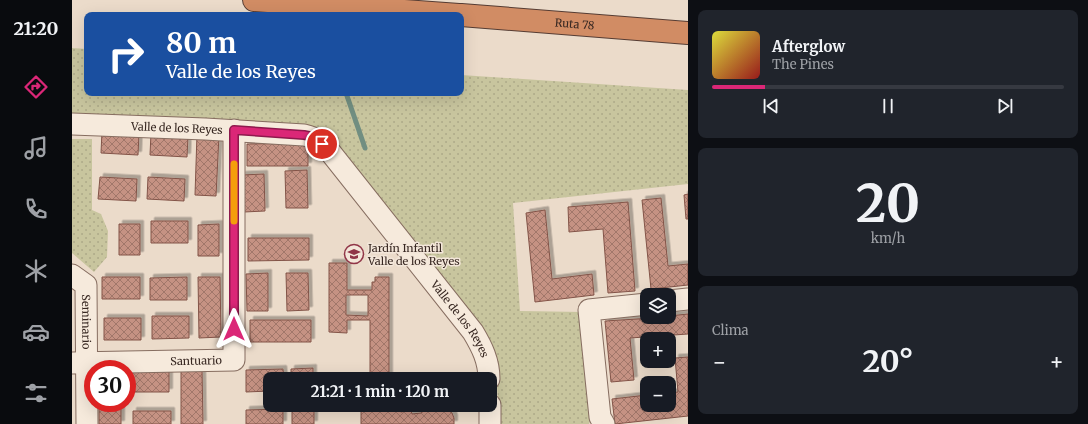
<!DOCTYPE html>
<html lang="es">
<head>
<meta charset="utf-8">
<style>
  :root { --surface:#171b24; --page:#20242c; --text:#f1f3f6; --muted:#9ea1a6; --line:#363941; --accent:#db2777 }
  body { margin:0; font-family:Merriweather,serif; background:var(--page); color:var(--text); height:100vh; display:flex; flex-direction:column; font-size:15px; white-space:nowrap }
  * { box-sizing:border-box; margin:0 }
  p { font-size:13px; color:var(--muted) }
  .icon { flex:none; width:22px; height:22px; fill:none; stroke:currentColor; stroke-width:2; stroke-linecap:round; stroke-linejoin:round }
  .map { position:relative; flex:1; overflow:hidden }
  .sheet { display:flex; flex-direction:column; gap:10px; padding:10px; background:#0d0f14; width:400px }
  .sheet>* { flex:none }
  .banner { position:absolute; left:12px; top:12px; width:380px; height:84px; border-radius:8px; box-shadow:0 4px 16px #0002; background:#1a4fa0; color:#fff; overflow:hidden }
  .buttons { position:absolute; left:568px; top:288px; display:grid; gap:8px }
  .buttons a { display:grid; place-items:center; width:36px; height:36px; border-radius:8px; background:var(--surface); box-shadow:0 4px 16px #0002; font-size:20px }
  .speed { position:absolute; left:12px; top:360px; display:flex; gap:8px; font-size:20px; font-weight:700; text-align:center }
  .speed>* { display:grid; place-content:center; width:52px; height:52px; border-radius:50%; background:var(--surface); box-shadow:0 4px 16px #0002; line-height:1 }
  .speed .limit { border:6px solid #d22; background:#fff; color:#111 }
  .pin { position:absolute; display:grid; place-items:center; width:34px; height:34px; color:#fff; margin:-17px; border:2px solid #fff; border-radius:50%; box-shadow:0 1px 4px #0007 }
  .me { position:absolute; width:44px; margin:-22px; rotate:0deg; stroke-linejoin:round; filter:drop-shadow(0 0 3px #0008) }
  .turn { display:flex; align-items:center; gap:14px; height:84px; padding:0 16px; font-size:18px }
  .turn .icon { width:52px; height:52px; stroke-width:2.5 }
  .turn b { display:block; font-size:28px; line-height:34px }
  .big { font-size:30px; font-weight:700; line-height:1.1 }
  .sheet .tile { flex:1; display:flex; flex-direction:column; justify-content:center; gap:6px; min-width:0; padding:0 14px; border-radius:8px; background:var(--page) }
  .sheet .dial { align-items:center; gap:0 }
  .dial b { font-size:52px; line-height:1 }
  .song { display:flex; align-items:center; gap:12px }
  .cover { width:48px; height:48px; border-radius:6px; background:linear-gradient(135deg,hsl(60 70% 55%),hsl(0 70% 35%)) }
  .played { height:4px; border-radius:2px; background:linear-gradient(90deg,var(--accent) 15%,var(--line) 15%) }
  .keys { display:flex; justify-content:space-around; direction:ltr }
  .heat { display:flex; justify-content:space-between; align-items:center; font-size:22px; direction:ltr }
  .trip { position:absolute; left:191px; top:372px; width:234px; height:40px; border-radius:8px; background:var(--surface); box-shadow:0 4px 16px #0002; font-weight:700; line-height:40px; text-align:center }
  main { display:flex; flex:1; min-height:0 }
  .tab-bar { display:flex; flex-direction:column; width:72px; justify-content:space-around; align-items:center; background:#090b0e; color:var(--muted) }
  .tab-bar .icon { width:28px; height:28px }
  .tab-bar .selected { color:var(--accent) }
  .tab-bar b { font-size:18px; color:var(--text) }
  .map>svg:first-child { display:block }
  .grass { fill:url(#grass-dots) }
  .lines { fill:none; stroke-linecap:round; stroke-linejoin:round }
  .stream { stroke:#718e81; stroke-width:5 }
  .building { fill:url(#building-cross-hatch); stroke:#835448; fill-rule:evenodd; filter:url(#shadow) }
  .minor-casing { stroke:#866d60; stroke-width:23 }
  .highway-casing { stroke:#553c33; stroke-width:24 }
  .minor { stroke:#f6eadc; stroke-width:21 }
  .highway { stroke:#d18c64; stroke-width:22 }
  .route-casing { stroke:#8e194d; stroke-width:10 }
  .route { stroke:#db2777; stroke-width:7 }
  .slow { stroke:#f59e0b; stroke-width:7 }
  .labels { text-anchor:middle; stroke-width:3; stroke-linejoin:round; paint-order:stroke }
  .street-label { font-size:11px; fill:#382822; stroke:#f3e6d9 }
  .poi-label { font-size:11px; fill:#382822; stroke:#f3e6d9; text-anchor:start }
</style>
</head>
<body>
<main>
<nav class="tab-bar">
<b>21:20</b>
<svg class="icon selected" aria-label="directions" viewBox="0 0 24 24"><path d="M12 3l9 9-9 9-9-9zM9 14v-3h6M13 9l2 2-2 2"/></svg>
<svg class="icon" aria-label="music" viewBox="0 0 24 24"><path d="M9 18V5l10-2v13"/><circle cx="6" cy="18" r="3"/><circle cx="16" cy="16" r="3"/></svg>
<svg class="icon" aria-label="phone" viewBox="0 0 24 24"><path d="M5 4h4l2 5-3 2q2 4 5 5l2-3 5 2v4C11 20 4 13 5 4z"/></svg>
<svg class="icon" aria-label="climate" viewBox="0 0 24 24"><path d="M12 3v18M4 7l16 10M4 17L20 7"/></svg>
<svg class="icon" aria-label="car" viewBox="0 0 24 24"><path d="M5 17H2v-5l4-1 3-4h7l3 4 3 1v5h-3M9 17h6M6 11h13"/><circle cx="7" cy="17" r="2"/><circle cx="17" cy="17" r="2"/></svg>
<svg class="icon" aria-label="filters" viewBox="0 0 24 24"><path d="M4 7h16M4 17h16"/><circle cx="9" cy="7" r="2"/><circle cx="15" cy="17" r="2"/></svg>
</nav>
<div class="map">
<svg width="616" height="424" viewBox="0 0 616 424">
  <defs>
    <pattern id="grass-dots" width="8" height="8" patternUnits="userSpaceOnUse"><rect width="8" height="8" fill="#c8c59e"/><path d="M2 2h.1M6 6h.1" fill="none" stroke="#ada988" stroke-width="1.8" stroke-linecap="round"/></pattern>
    <pattern id="building-cross-hatch" width="8" height="8" patternUnits="userSpaceOnUse"><rect width="8" height="8" fill="#c59283"/><path d="M0 0l8 8M0 8l8-8" fill="none" stroke="#a1776b"/></pattern>
    <filter id="shadow"><feDropShadow dx="3.5" dy="-3.5" stdDeviation="0" flood-color="#0004"/></filter>
  </defs>
  <rect width="100%" height="100%" fill="#ebdbca"/>
  <path class="grass" d="M0,48L15,49V93H389V75L616,90V184L441,203L448,311L511,312L519,417L517,424H427L424,365L264,149L0,117Z
    M0,139H20V210L29,214L36,231L35,257L22,272L0,253Z"/>
  <g class="lines">
    <path class="stream" d="M274,93L293,148"/>
  </g>
  <path class="building" d="M30,131L67,133L66,155L29,153Z
    M79,133L116,136L115,157L78,155Z
    M125,134L147,135L144,196L123,195Z
    M236,143V166H175V144Z
    M235,170L236,208H214L213,171Z
    M192,174L193,211L172,212L170,175Z
    M28,177L65,179L64,201L26,199Z
    M76,177L113,179L112,201L75,199Z
    M616,194V219H614L612,195Z
    M589,198L596,266L616,264V285L579,289L570,200Z
    M556,202L563,291L536,293L531,229L497,232L496,207Z
    M473,210L480,279L520,274L522,295L463,302L454,213Z
    M79,221H116V243H79Z
    M47,224H68V255H47Z
    M147,224V256H126V225Z
    M176,238H237V260L176,261Z
    M257,263H275V290H300V282H303V277H317V379L298,377V320H275V333L257,332ZM274,295H296V316L274,315Z
    M196,273V311H175L174,274Z
    M214,273H236L237,310L215,311Z
    M30,277H68V299H30Z
    M115,277V300H78V278Z
    M126,277H148L149,337L127,338Z
    M616,314V334L558,338L562,380L539,382L533,321L597,317V316Z
    M80,316H117V338L80,339Z
    M32,318H69V340H32Z
    M178,320H239V342H178Z
    M616,357V416L543,424L540,399L575,395V405H597V393L606,392L603,358Z
    M241,368V379H219V369Z
    M211,369L212,379H198V391L174,392V370Z
    M60,370H97V392H60Z
    M109,370H130L131,424H109Z
    M27,403H49V424H27Z
    M220,405H242V424H220Z
    M289,405H313L315,407H322L329,412L339,410L340,414L349,413L353,410L355,405L369,406L380,413L382,418V424H289Z
    M211,409V424H174V410Z
    M61,411H99V424H61Z"/>
  <g class="lines">
    <defs>
      <g id="minor">
        <path id="s1" d="M0,124L133,129L232,135C246,138 250,143 259,153L401,332C410,347 417,361 417,379"/>
        <path id="s2" d="M0,275L14,285L15,424"/>
        <path d="M597,301L616,299"/>
        <path id="s3" d="M0,363L162,360V130"/>
        <path d="M418,405V424"/>
        <path d="M532,424L528,417L517,310L575,304"/>
      </g>
      <g id="highway">
        <path d="M182,0L387,15"/>
        <path id="s4" d="M389,15L616,33"/>
      </g>
    </defs>
    <use href="#minor" class="minor-casing"/>
    <use href="#highway" class="highway-casing"/>
    <use href="#minor" class="minor"/>
    <use href="#highway" class="highway"/>
  </g>
  <g class="lines">
    <defs>
      <path id="route" d="M162,329V130L232,135L242,137L250,144"/>
    </defs>
    <use href="#route" class="route-casing"/>
    <use href="#route" class="route"/>
    <path class="slow" d="M162,221V164"/>
  </g>
  <defs>
    <symbol id="school-ring" viewBox="-11 -11 22 22"><circle r="9.5" fill="#f3e6d9" stroke="#903547" stroke-width="1.5"/><path d="M0-5L7-2L0 1L-7-2ZM-4 1L0 2.5L4 1V4Q0 6-4 4Z" fill="#903547"/></symbol>
  </defs>
  <g fill-rule="evenodd">
    <use href="#school-ring" x="271" y="243" width="22" height="22"/>
  </g>
  <g class="labels">
    <g class="street-label">
      <text dy="4" stroke="none"><textPath href="#s4" startOffset="114">Ruta 78</textPath></text>
      <text dy="4" stroke="none"><textPath href="#s1" startOffset="105">Valle de los Reyes</textPath></text>
      <text dy="4" stroke="none"><textPath href="#s1" startOffset="476">Valle de los Reyes</textPath></text>
      <text dy="4" stroke="none"><textPath href="#s2" startOffset="54">Seminario</textPath></text>
      <text dy="4" stroke="none"><textPath href="#s3" startOffset="124">Santuario</textPath></text>
    </g>
    <g class="poi-label">
      <text x="296" y="252">Jardín Infantil<tspan x="296" dy="13">Valle de los Reyes</tspan></text>
    </g>
  </g>
</svg>
<div class="buttons">
<a><svg class="icon" aria-label="layers" viewBox="0 0 24 24"><path d="M12 4l9 5-9 5-9-5zM3 14l9 5 9-5"/></svg></a>
<a>+</a>
<a>−</a>
</div>
<div class="speed"><div class="limit">30</div></div>
<div class="pin" style="left:250px;top:144px;background:#d93025"><svg class="icon" aria-label="arrive" viewBox="0 0 24 24"><path d="M6 21V4h12l-3 4 3 4H6"/></svg></div>
<svg class="me" style="left:162px;top:329px" viewBox="-20 -20 40 40"><path d="M0-17L14 15 0 8-14 15z" fill="#db2777" stroke="#fff" stroke-width="4"/></svg>
<div class="trip">21:21 · 1 min · 120 m</div>
<div class="banner">
<div class="turn"><svg class="icon" aria-label="right" viewBox="0 0 24 24"><path d="M7 20v-9h11M14 6l5 5-5 5"/></svg><div><b>80 m</b>Valle de los Reyes</div></div>
</div>
</div>
<section class="sheet">
<div class="tile">
<div class="song"><i class="cover"></i><div><b>Afterglow</b><p>The Pines</p></div></div>
<div class="played"></div>
<div class="keys"><svg class="icon" aria-label="previous" viewBox="0 0 24 24"><path d="M18 5L8 12l10 7zM5 5v14"/></svg><svg class="icon" aria-label="pause" viewBox="0 0 24 24"><path d="M8 5v14M16 5v14"/></svg><svg class="icon" aria-label="next" viewBox="0 0 24 24"><path d="M6 5l10 7-10 7zM19 5v14"/></svg></div>
</div>
<div class="tile dial"><b>20</b><p>km/h</p></div>
<div class="tile"><p>Clima</p>
<div class="heat"><a>−</a><b class="big">20°</b><a>+</a></div>
</div>
</section>
</main>
</body>
</html>
